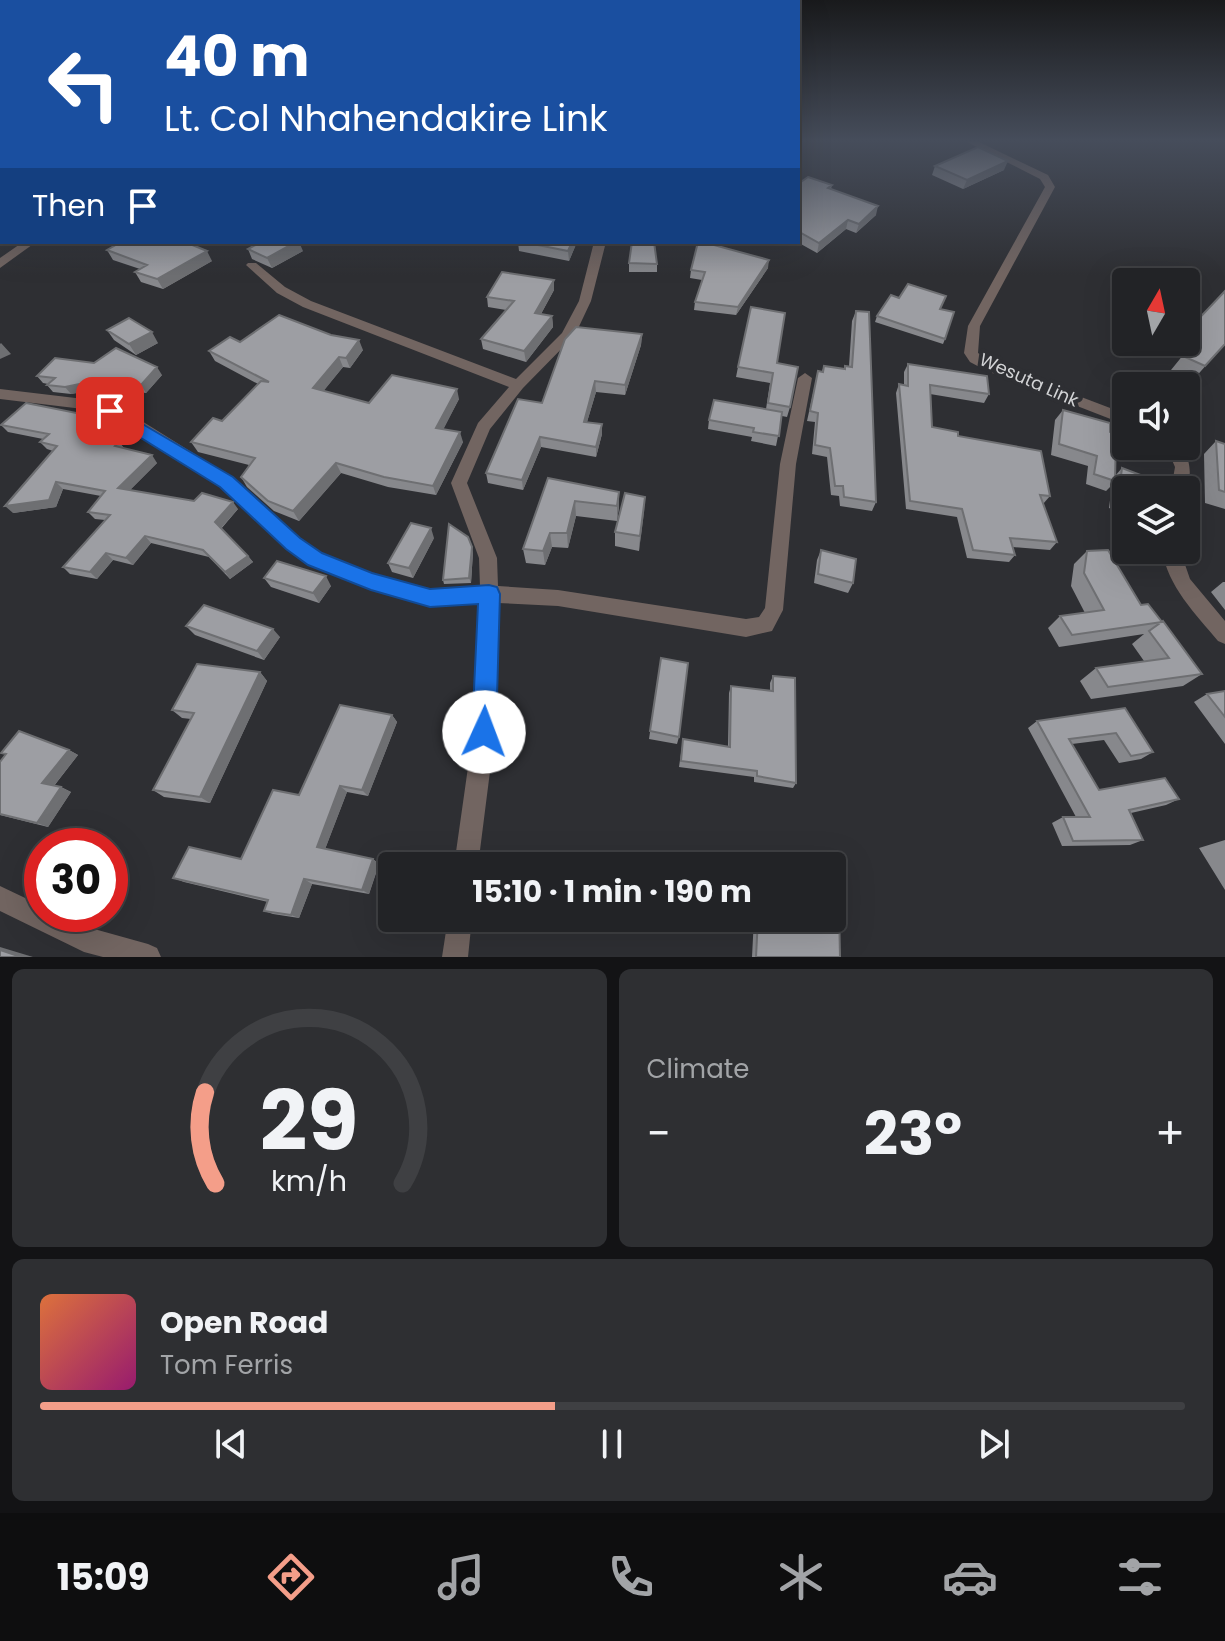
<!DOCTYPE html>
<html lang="en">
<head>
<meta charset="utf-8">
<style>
  :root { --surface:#222326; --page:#2e2f32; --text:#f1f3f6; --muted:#a2a4a7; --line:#3f4043; --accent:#f49e89 }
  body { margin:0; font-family:Poppins,sans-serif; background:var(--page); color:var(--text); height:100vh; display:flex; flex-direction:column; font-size:30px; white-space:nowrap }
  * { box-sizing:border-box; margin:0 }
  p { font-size:26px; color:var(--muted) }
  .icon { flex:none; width:44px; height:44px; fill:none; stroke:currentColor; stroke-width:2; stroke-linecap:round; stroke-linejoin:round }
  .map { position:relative; height:957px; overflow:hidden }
  .details { display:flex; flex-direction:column; gap:12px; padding:12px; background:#131315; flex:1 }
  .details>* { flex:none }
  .banner { position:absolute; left:0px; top:0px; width:800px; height:244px; box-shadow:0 8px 32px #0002,0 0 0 2px var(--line); background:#1a4fa0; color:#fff; overflow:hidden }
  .needle { width:52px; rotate:9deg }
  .tools { position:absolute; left:1112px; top:268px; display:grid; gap:16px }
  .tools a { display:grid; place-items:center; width:88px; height:88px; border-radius:8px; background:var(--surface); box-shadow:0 8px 32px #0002,0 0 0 2px var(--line); font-size:40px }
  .speed { position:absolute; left:24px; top:828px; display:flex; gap:16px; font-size:40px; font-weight:700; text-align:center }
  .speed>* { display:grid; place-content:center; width:104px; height:104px; border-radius:50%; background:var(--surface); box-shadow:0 8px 32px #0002,0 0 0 2px var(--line); line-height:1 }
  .speed .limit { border:12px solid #d22; background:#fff; color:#111 }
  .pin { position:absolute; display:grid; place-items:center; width:68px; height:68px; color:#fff; margin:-34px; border-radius:16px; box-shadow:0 4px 12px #0006 }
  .me { position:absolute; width:88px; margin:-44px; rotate:2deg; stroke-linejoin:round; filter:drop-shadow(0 0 6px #0008) }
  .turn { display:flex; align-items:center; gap:28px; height:168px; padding:0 32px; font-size:36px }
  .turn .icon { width:104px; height:104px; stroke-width:2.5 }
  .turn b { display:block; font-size:56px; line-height:68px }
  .then { display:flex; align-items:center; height:76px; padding:0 32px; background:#0003; gap:16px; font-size:30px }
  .big { font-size:60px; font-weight:700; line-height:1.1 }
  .details .card { flex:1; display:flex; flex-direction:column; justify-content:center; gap:12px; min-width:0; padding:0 28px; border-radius:12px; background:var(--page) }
  .details .dial { align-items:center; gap:0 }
  .dial svg { height:208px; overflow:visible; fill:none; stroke:var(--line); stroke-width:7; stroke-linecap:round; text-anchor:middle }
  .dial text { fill:var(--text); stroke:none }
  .song { display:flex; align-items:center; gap:24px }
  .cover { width:96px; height:96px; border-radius:12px; background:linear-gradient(135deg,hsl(20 70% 55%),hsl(320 70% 35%)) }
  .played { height:8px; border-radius:4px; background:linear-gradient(90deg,var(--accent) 45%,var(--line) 45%) }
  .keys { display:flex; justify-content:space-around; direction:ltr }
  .heat { display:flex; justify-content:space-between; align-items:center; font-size:44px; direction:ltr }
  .details .tiles { flex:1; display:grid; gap:12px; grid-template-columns:1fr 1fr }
  .card:last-child { grid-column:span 2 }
  .trip { position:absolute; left:378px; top:852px; width:468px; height:80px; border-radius:8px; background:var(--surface); box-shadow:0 8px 32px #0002,0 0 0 2px var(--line); font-weight:700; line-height:80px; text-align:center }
  .dock { display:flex; height:128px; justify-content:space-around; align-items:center; background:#0e0e0f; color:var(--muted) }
  .dock .icon { width:56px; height:56px }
  .dock .active { color:var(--accent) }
  .dock b { font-size:36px; color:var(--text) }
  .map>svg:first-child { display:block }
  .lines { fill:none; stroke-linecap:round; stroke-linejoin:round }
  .minor { fill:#726561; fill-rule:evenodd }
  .wall { fill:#87888c }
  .shaded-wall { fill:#6e6f72 }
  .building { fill:#9d9ea3; stroke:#6e6f72; stroke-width:2 }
  .route { fill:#1a73e8; stroke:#114b97; stroke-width:2 }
  .labels { text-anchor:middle; stroke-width:8; stroke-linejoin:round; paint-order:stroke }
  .far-street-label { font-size:18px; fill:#d2d3d5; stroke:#2e2f33 }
</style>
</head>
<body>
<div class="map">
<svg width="1225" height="957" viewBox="0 0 1225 957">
  <rect width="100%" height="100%" fill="#2e2f33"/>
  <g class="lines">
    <path class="minor" d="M965,141H977L1048,175L1055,187L980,326L978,353L997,365L1126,414V425L987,371L970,362L964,353L968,326L1045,187L1040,179Z
      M23,242H36L0,268V258Z
      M594,242H606L591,301L575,335L523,388L490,429L467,483L497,558L498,586L558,590L746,619L759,617L765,608L780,464L798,378L805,373L812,378L796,464L783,610L772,631L746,637L558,606L498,603L495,732L478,866H454L473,732L479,603L430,606L392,596L309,564L287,548L221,486L119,421L83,409L0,399V389L84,399L129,413L233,478L299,538L321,554L393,580L430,590L480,587L479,558L451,483L478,423L509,387L303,307L277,293L246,265L248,263H256L285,287L311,301L516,379L562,333L579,301Z
      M1166,446H1182C1191,462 1192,475 1186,492V490H1171L1175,467Z
      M1162,550H1180L1190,579L1225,621V644L1218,641C1195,613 1168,587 1162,550Z
      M0,886L42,906V914H60L87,927L148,944L157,948L161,957H103L84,952L0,911Z
      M448,918H472L468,957H442Z"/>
  </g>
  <path class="wall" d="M935,166L1004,170L963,189L932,175Z
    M798,184L832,185L831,189L876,215L856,233L846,229L817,253L799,243L798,245L790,242H798Z
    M518,242H577L569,261L519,251Z
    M248,249L303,251L272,268L252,259Z
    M107,250L212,261L163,289L141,282L135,272L140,269L113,260Z
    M629,263L657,264V272H629Z
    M768,268L736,315L694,310L695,302L702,280L690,278L691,270Z
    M554,290L541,314L552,316L553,327L526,362L483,349L481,339L506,310L488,307L487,297Z
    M1225,291V344L1193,380L1171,370L1188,349L1177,344L1178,342H1186V332Z
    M940,309L945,339L943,344L875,322L877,316Z
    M856,311L876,502L872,511L840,506L839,496L831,495L827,457L812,454L815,422L807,421L818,371H822L824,366L844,369L845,366H849L852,321Z
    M107,330L158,343L136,355L114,340Z
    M642,334L641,345L625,395L596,392L587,422L602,434L596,457L541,447L523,490L488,483L486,473L542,403Z
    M240,342L363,350L350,368L343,367L323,391L369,403L459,399L443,429L463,442L436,495L388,487L341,473L299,521L274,511L247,487L241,477L249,465L198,452L191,442L222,421L258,384L215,361L209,351Z
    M777,363L790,407L787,417L782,416L776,446L751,441L752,437L708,429L709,420L766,409L770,383L736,377L738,367Z
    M908,364L989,394L984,403L930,394L932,427L958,436L1050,496L1043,504L1057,542L1050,550L1013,547L1015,555L1009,562L967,558L957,517L906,509L896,393L899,384L904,385V372Z
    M162,375L146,393L105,388L71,394L53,392L47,385L48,384L43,383L37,376Z
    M1063,410L1110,432L1115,476L1122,468L1126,490V514L1109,508L1112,485L1106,491L1086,484L1088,466L1051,455L1055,420Z
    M1,425H108L98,435L119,442L125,449L157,463L130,490L238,509L221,529L248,556L253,562L230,579L209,557L151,543L133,565L113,560L97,579L70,574L63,567L105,520L95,519L88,512L101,496L63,489L56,507L13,513L53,451L47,449L40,442L43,439L8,432Z
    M1216,441L1225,444V509L1205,503L1204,454Z
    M548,478L619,492V507L617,521L576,516L568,548L552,547L545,565L526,563L523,549Z
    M645,497L639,551L615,546V532Z
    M434,538L413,578L392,572L388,563Z
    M821,550L853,583L848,593L814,583L817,560Z
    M1087,551L1141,605L1148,604L1202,674L1183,686L1091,699L1080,681L1096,668L1144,661L1132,644L1144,634L1059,647L1048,628L1060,616L1085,613L1071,586L1074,564Z
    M473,552L471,583L444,584L443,580Z
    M264,578L331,586L319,603L271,587Z
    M1223,582H1225V610L1211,592Z
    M186,626L280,637L264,660L195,635Z
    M661,658L679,737L677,744L649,739Z
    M260,672L267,681L210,803L164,797L153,790L191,719L182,718L172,710Z
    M773,676L796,783L793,788L754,782V777L679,767L683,739L728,747L729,693L731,686L770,691V683Z
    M1225,691V744L1194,702L1207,694Z
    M1125,708L1153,752L1141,759L1119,763L1104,740L1072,744L1099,790L1179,799L1166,805L1131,813L1143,840L1130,845L1062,846L1052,823L1063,817H1076L1028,728L1037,721Z
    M392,715L397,722L368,796L347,792L325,849L373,859L379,864L369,894L312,884L299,918L273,914L264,911L268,902L184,882L173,878L241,859L299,795Z
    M69,750L78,755L54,786L61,787L71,792L48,827L0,815V762Z
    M1225,840V890L1199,848Z
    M754,918H832L840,957H752Z"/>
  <path class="shaded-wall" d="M1008,161L1004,170L963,189L967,180Z
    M878,206L876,215L856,233L859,224Z
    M848,220L846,229L817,253L819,243Z
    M296,242H299L303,251L272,268L267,258Z
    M572,242H577L569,261L568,251Z
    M207,251L212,261L163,289L157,279Z
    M769,260L768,268L736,315L738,307Z
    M554,280V290L536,323L535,313Z
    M552,316L553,327L526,362L524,351Z
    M152,332L158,343L136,355L129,344Z
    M642,334L641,345L625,395V385Z
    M359,340L363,350L350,368L346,358Z
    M1,343L11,354L0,359V344Z
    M339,357L343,367L318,398L313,388Z
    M157,367L162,375L146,393L141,385Z
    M99,380L105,388L71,394L65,387Z
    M595,381L596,392L584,432V422Z
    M457,389L459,399L439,438L436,428Z
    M102,418L108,425L94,439L88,432Z
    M602,424V434L596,457V447Z
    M460,432L463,442L436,495L433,486Z
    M540,437L541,447L523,490L522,480Z
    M152,455L157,463L125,495L118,488Z
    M336,463L341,473L299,521L293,511Z
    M56,482L63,489L56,507L13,513L5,506Z
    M619,492V507L617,521V506Z
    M645,497L644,512L639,551L640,536Z
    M575,501L576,516L568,548L567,533Z
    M233,502L238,509L220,529L215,522Z
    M431,528L434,538L413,578L409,568Z
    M550,533L552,547L545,565L543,551Z
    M145,536L151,543L133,565L126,558Z
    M472,547L473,552L471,583L469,578Z
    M106,553L113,560L97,579L90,572Z
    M248,556L253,562L230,579L225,572Z
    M326,576L331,586L319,603L313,593Z
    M273,629L280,637L264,660L257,651Z
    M260,672L267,681L210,803L200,797Z
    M392,715L397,722L368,796L362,790Z
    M69,750L78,755L52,788L42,783Z
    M340,786L347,792L324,852L317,847Z
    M61,787L71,792L48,827L37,823Z
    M373,859L379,864L369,894L362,890Z
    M304,879L312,884L299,918L291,915Z
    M0,947L33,957H21L0,950Z"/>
  <path class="building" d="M0,141H2V159H0Z
    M978,147L1008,161L967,180L935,166Z
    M808,177L832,185L828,188L878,206L859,224L848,220L819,243L801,233L800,236L798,235V184Z
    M121,242H185L207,251L157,279L135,272L147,265L107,250Z
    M261,242H296L267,258L248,249Z
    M523,242H572L568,251Z
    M632,242H654L657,264L629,263Z
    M698,242H703L769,260L738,307L695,302L705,272L691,270Z
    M502,272L554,280L535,313L552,316L524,351L481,339L514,301L487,297Z
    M908,284L946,296L940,309L954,312L945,339L877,316L891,295L899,298Z
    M1225,291V344L1205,366L1183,356L1199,334L1188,330Z
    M751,307L785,313L777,363L798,367L790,407L768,403L773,373L738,367Z
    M856,311L869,312L876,502L844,497L843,486H835L830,448L815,445L818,413L810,411L818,371L823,372L824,366L845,369V366L852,367Z
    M279,315L331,335L359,340L346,358L339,357L313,388L369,403L392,375L457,389L436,428L460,432L433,486L384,477L336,463L293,511L268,501L241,477L255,458L191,442L213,418L222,421L261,381L269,382L209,351L230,337L240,342Z
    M129,318L152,332L129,344L107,330Z
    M576,327L642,334L625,385L595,381L584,422L602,424L596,447L540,437L522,480L486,473L518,399L542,403L565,339Z
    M116,348L157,367L141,385L99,380L65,387L47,385L55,378L37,376L55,358L94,363Z
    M908,364L987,376L989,394L930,385L932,427L958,432V436L1041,451L1050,496L1040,495L1057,542L1010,538L1015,555L973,550L962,509L910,501L899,384L908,386Z
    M714,400L782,412L779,436L753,432L754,428L709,420Z
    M26,403L102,418L88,432L119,442L115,446L152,455L118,488L194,501L202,493L233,502L215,522L248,556L225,572L203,550L145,536L126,558L106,553L90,572L63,567L110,515L88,512L105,491L56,482L49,500L5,506L57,446L40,442L49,434L1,425Z
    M1063,410L1110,423V432L1116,433L1115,481L1094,474L1097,456L1059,444Z
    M1216,441L1225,444V492L1219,490Z
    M1122,468L1143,476L1142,490H1126V500L1118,498Z
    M548,478L619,492L617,506L575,501L567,533H550L543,551L523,549Z
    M625,493L645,497L640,536L615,532Z
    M411,523L431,528L409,568L388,563Z
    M449,524L468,537L472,547L469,578L443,580Z
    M821,550L856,559L853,583L818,574Z
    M1108,550L1141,605L1148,604L1162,622L1072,635L1060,616L1104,610L1084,573L1087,551Z
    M277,561L326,576L313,593L264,578Z
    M204,605L273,629L257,651L186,626Z
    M1163,621L1202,674L1108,687L1096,668L1169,658L1149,631Z
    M661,658L688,663L679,737L650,731Z
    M197,664L260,672L200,797L153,790L194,713L172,710Z
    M773,676L795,678L796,783L757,776V771L681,761L683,739L730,747L731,686L773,691Z
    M1225,691V717L1207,694Z
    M340,705L392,715L362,790L340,786L317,847L373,859L362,890L304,879L291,915L264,911L268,900L173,878L189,847L241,859L273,790L299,795Z
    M1125,708L1153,752L1131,756L1116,733L1069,739L1099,790L1165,778L1179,799L1129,810L1143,840L1073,841L1063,817H1090L1037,721Z
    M19,731L69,750L42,783L61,787L37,823L0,814V762L6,754L1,753Z
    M832,906L839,908L840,957H756L758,918H832Z
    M0,950L21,957H0Z"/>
  <linearGradient id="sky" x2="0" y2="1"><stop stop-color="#191a1c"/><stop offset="0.51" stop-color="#464d5b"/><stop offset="1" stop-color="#464d5b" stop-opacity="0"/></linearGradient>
  <rect width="1225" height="275" fill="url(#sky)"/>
  <path class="route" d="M110,405L233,477L300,538L322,553L372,573L430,589L489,585L497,587L500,594L496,732L492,741L484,744L476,741L472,732L478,604L430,607L371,590L308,565L286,549L220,487L104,415L102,411Z"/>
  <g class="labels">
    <g class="far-street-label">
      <text transform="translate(1029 380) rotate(24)" y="6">Wesuta Link</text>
    </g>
  </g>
</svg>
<div class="tools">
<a><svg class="needle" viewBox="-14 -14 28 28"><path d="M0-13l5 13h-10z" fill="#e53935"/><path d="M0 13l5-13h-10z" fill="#a2a4a7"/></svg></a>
<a><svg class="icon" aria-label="sound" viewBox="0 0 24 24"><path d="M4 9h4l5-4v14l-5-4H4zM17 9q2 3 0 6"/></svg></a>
<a><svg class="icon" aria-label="layers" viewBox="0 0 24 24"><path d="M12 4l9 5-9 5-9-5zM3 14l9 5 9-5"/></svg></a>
</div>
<div class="speed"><div class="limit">30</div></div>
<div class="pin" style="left:110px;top:411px;background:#d93025"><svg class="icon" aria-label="arrive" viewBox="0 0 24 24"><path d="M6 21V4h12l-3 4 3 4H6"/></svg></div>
<svg class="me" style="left:484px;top:732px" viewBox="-20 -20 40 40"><circle r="19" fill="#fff"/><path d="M0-13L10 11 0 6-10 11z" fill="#1a73e8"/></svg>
<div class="trip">15:10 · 1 min · 190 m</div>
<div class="banner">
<div class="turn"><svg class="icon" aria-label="left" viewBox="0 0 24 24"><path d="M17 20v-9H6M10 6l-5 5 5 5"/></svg><div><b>40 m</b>Lt. Col Nhahendakire Link</div></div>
<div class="then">Then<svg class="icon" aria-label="arrive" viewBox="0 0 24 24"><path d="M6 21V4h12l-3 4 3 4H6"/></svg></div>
</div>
</div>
<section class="details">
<div class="tiles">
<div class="card dial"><svg viewBox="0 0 100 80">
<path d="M14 69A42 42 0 1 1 86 69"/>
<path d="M14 69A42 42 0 0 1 10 34" stroke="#f49e89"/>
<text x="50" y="56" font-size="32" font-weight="700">29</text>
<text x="50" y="72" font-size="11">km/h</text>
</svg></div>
<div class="card"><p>Climate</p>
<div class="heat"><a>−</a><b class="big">23°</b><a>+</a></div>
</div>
<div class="card">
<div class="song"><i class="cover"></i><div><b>Open Road</b><p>Tom Ferris</p></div></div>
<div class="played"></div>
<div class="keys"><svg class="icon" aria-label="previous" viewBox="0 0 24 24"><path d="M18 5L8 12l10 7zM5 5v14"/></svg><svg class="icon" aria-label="pause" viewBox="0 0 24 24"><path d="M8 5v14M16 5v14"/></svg><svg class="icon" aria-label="next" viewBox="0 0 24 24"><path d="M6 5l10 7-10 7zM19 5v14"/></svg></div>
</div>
</div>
</section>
<nav class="dock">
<b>15:09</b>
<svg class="icon active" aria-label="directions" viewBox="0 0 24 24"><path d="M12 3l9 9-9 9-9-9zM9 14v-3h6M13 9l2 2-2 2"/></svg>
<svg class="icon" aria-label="music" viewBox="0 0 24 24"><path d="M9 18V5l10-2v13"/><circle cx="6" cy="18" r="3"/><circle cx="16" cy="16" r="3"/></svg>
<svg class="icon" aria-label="phone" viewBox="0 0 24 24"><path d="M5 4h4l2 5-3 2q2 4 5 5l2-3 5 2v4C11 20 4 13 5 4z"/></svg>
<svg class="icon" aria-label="climate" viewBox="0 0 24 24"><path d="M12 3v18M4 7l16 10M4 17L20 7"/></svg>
<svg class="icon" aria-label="car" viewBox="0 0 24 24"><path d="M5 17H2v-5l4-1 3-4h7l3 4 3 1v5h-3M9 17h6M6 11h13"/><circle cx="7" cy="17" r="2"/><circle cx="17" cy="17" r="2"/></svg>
<svg class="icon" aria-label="filters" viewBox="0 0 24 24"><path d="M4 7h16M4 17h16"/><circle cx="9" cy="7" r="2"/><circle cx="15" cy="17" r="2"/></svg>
</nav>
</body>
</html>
